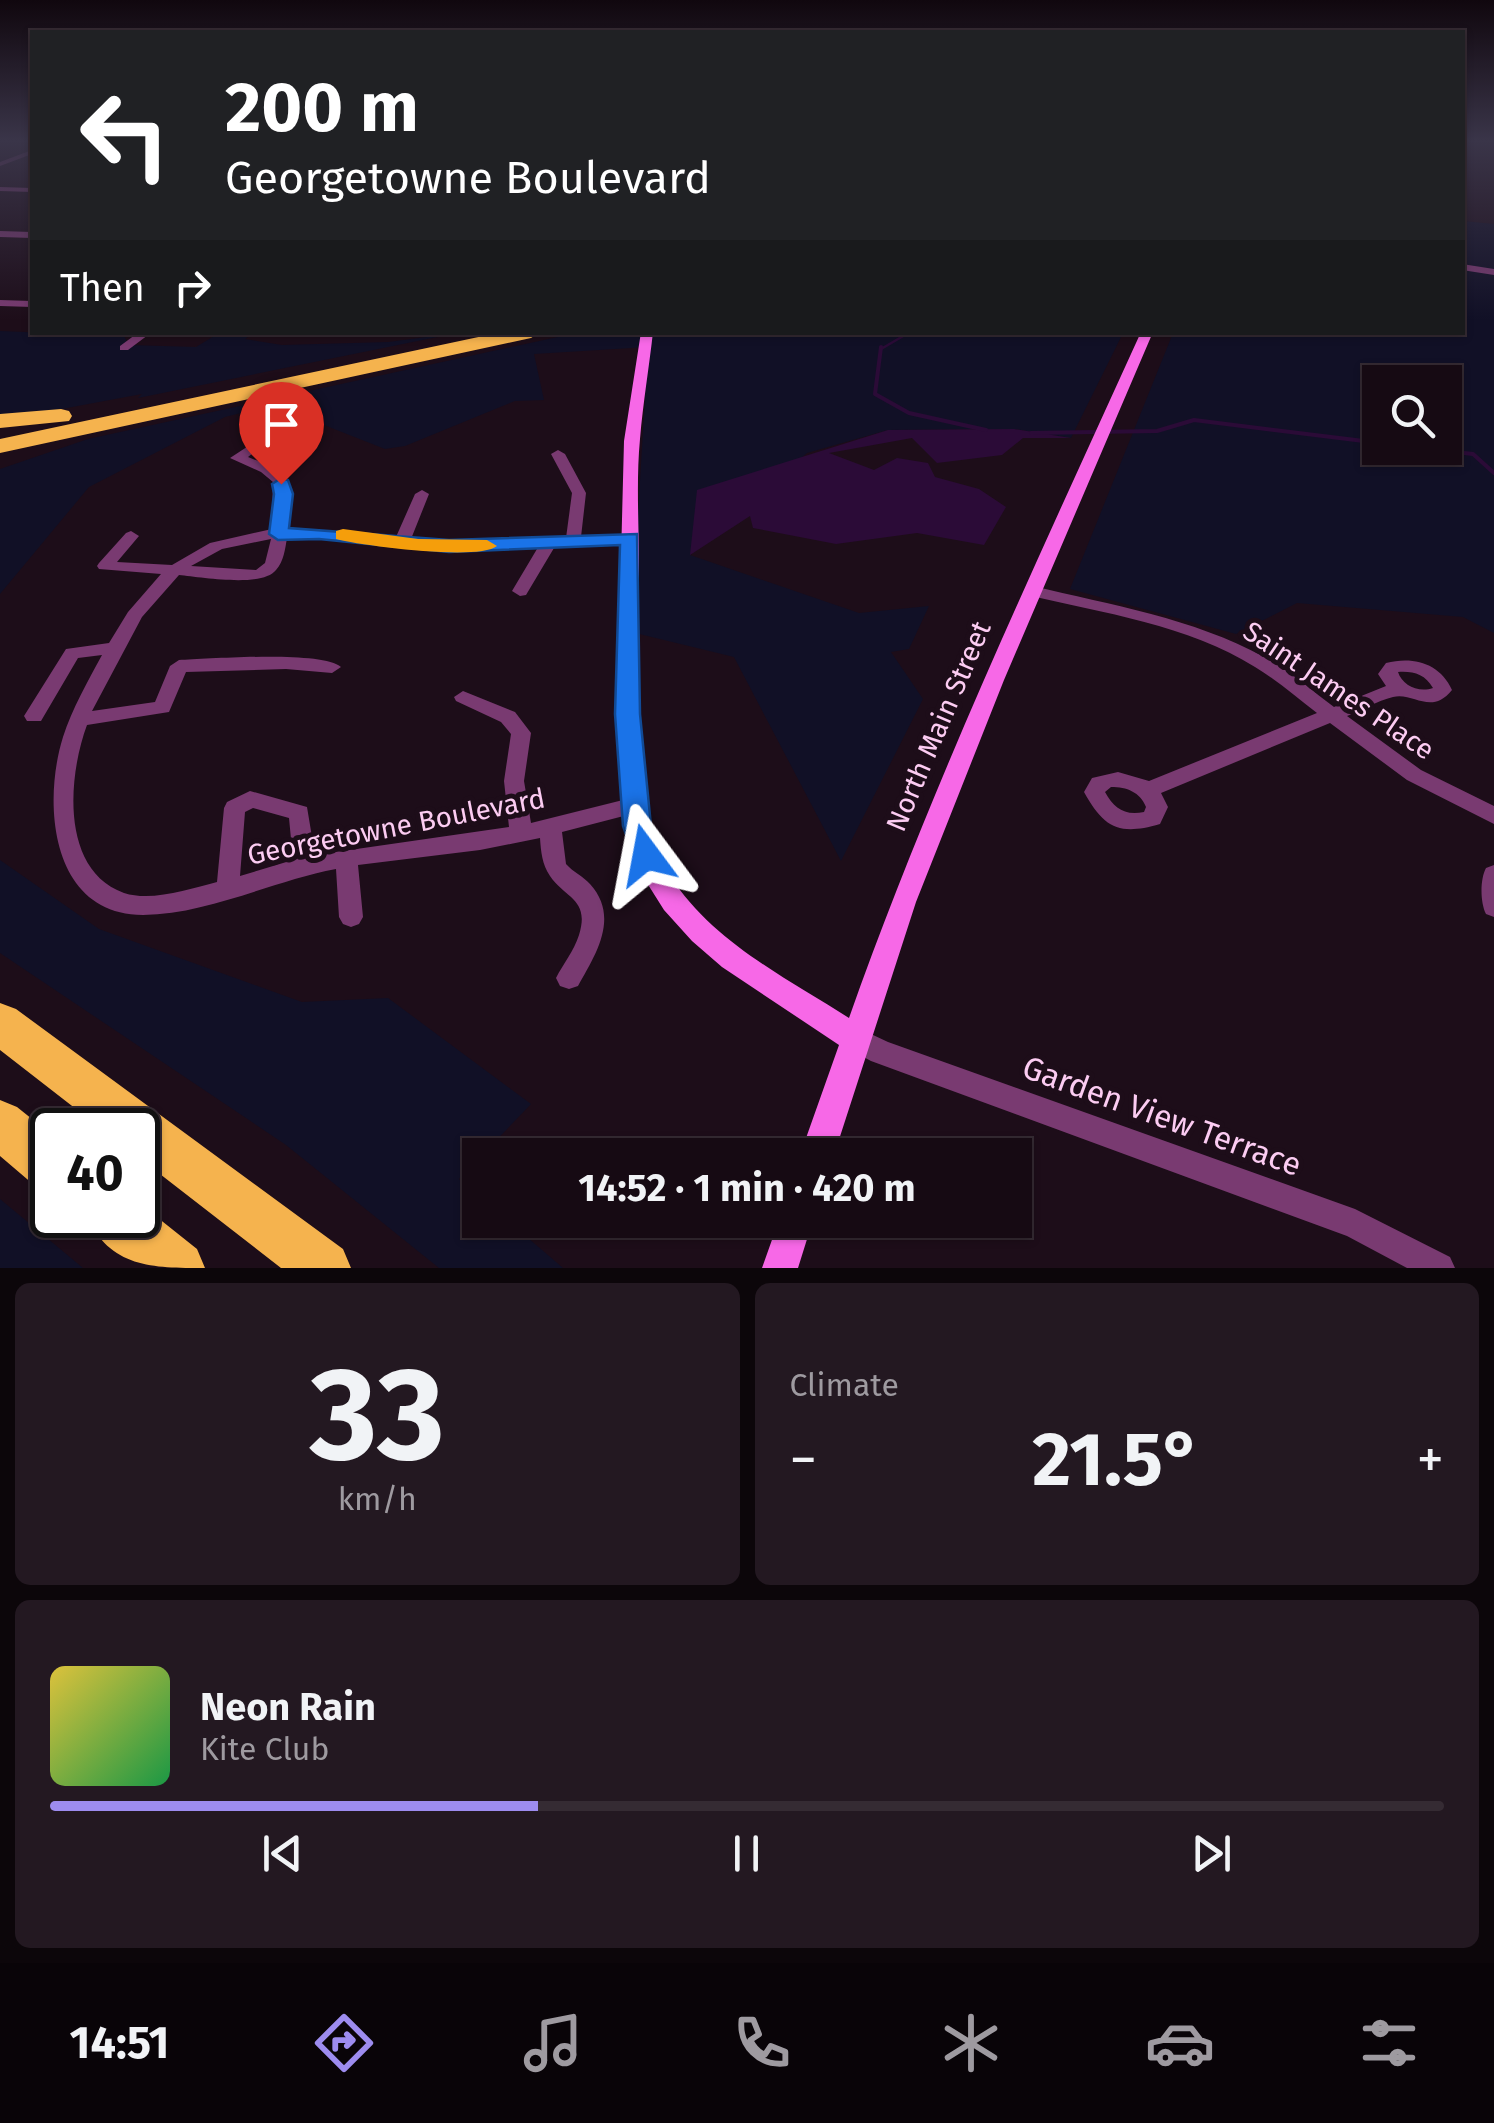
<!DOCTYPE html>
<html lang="en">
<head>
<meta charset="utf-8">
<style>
  :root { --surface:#160a13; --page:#231821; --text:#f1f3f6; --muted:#9e9aa0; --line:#352b33; --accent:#9d8cef }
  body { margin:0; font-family:"Fira Sans",sans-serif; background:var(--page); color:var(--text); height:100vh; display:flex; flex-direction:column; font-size:38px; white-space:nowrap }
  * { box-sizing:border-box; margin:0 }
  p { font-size:32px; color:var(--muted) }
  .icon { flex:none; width:55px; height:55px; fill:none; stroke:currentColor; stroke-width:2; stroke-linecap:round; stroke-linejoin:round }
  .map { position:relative; height:1268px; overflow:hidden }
  .panel { display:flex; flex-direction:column; gap:15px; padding:15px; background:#0c060a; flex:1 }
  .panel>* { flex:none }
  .guide { position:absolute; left:30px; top:30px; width:1435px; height:305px; border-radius:0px; box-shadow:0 2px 8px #0004,0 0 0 2px var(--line); background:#202124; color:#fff; overflow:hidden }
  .fabs { position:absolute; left:1362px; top:365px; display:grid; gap:20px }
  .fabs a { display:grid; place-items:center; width:100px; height:100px; border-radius:0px; background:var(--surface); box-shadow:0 2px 8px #0004,0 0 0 2px var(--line); font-size:50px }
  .speed { position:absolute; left:30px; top:1108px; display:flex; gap:20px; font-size:50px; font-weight:700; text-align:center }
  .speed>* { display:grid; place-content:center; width:130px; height:130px; border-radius:50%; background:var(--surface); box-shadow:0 2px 8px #0004,0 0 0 2px var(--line); line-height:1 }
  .speed .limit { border:5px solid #111; border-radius:15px; background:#fff; color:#111 }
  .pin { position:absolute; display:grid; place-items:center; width:85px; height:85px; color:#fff; margin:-102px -42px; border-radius:50% 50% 50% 0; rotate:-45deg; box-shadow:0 0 10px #0007 }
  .pin .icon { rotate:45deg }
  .me { position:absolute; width:110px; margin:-55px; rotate:347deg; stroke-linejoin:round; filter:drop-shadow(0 0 8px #0008) }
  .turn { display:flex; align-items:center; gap:35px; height:210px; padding:0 30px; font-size:45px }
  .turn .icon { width:130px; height:130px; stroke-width:2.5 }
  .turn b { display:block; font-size:70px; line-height:85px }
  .then { display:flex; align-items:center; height:95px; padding:0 30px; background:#0003; gap:20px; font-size:38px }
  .big { font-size:75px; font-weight:700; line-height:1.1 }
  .panel .tile { flex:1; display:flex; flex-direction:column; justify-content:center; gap:15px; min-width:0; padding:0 35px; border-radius:15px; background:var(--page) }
  .panel .dial { align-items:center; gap:0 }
  .dial b { font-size:130px; line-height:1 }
  .song { display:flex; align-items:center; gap:30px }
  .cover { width:120px; height:120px; border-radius:15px; background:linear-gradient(135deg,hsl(50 70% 55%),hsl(140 70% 35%)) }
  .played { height:10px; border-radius:5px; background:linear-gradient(90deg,var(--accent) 35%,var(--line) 35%) }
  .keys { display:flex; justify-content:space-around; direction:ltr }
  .heat { display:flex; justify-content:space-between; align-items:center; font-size:55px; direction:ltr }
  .panel .tiles { flex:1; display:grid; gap:15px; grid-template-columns:1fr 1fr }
  .tile:last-child { grid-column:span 2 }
  .trip { position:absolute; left:462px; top:1138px; width:570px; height:100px; border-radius:0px; background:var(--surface); box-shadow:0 2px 8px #0004,0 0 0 2px var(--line); font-weight:700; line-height:100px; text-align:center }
  .tabs { display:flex; height:160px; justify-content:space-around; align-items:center; background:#090408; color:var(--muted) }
  .tabs .icon { width:70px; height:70px }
  .tabs .current { color:var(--accent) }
  .tabs b { font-size:45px; color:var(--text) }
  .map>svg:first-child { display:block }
  .green { fill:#111026; fill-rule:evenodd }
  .water { fill:#2b0b37 }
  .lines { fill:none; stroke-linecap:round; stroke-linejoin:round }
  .stream-far1 { stroke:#2b0b37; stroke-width:2.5 }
  .stream { stroke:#2b0b37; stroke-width:4 }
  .street { fill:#793a71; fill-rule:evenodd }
  .secondary { fill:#f768e7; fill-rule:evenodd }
  .highway { fill:#f5b34e; fill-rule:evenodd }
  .route { fill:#1a73e8; stroke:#114b97; stroke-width:2.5 }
  .slow { fill:#f59e0b }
  .labels { text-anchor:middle; stroke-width:10; stroke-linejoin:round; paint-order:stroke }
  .street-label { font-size:28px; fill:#fcccf2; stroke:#1d0d19 }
  .near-street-label { font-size:32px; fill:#fcccf2; stroke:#1d0d19 }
</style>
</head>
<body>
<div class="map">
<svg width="1494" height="1268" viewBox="0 0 1494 1268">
  <rect width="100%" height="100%" fill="#1d0d19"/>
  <path class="green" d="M1463,221L1494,224V633L1463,617L1297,603L1236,634L1070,589L1173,333L1462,332ZM1380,382H1445V448H1380Z
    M0,331L124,336L129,345L196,347L219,333H253L245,339L282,345L388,342L457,333L138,398L142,394L24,416H0Z
    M576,333H1123L1071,438L1014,429L888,430L807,453L690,555L859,613L929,606L909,649L891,652L923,699L841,861L734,657L631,632L648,347L534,354L544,400L515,401L405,446L385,449L273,405L225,417L89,487L0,594V469L88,439Z
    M0,860L99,929L302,1002L388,998L531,1104L459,1179L480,1197V1220H507L563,1268H439L286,1145L0,953Z
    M0,1199L83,1268H0Z"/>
  <path class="water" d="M1014,429L1071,438H1023L1002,455L937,463L912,438L829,453L874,470L897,458L928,463L935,477L979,489L1006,507L984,545L917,533L836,544L753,528L750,516L690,555L697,490L888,430Z"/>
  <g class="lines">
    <path class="stream-far1" d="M881,349L910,332"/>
    <path class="stream" d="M881,347L875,394L909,413L986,430
      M1031,433L1157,431L1194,420L1380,443
      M1419,448L1473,454L1494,473"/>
    <path class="street" d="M32,150V154L0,166V162Z
      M0,187L32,188V192L0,191Z
      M0,231L32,232V238L0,237Z
      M1462,264L1494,269V275L1462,270Z
      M0,300L32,301V307L0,306Z
      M139,332H152L128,350H120V346Z
      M493,332L487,336L482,333V332Z
      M259,439L266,443L248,457L271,466L287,482L288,529L396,537L415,494L422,490L429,494L411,539L471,542L566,538L572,493L551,454L558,450L565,454L586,493L581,537L630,534L638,539L630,544L554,548L526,595L520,596L512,591L537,549L448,551L331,539L287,538C285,549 284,561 276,570C262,588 201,577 179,575L142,617L92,711L155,702L170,666L179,660C210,659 321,650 341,667L332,673L286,669L186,672L169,712L87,725C68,776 60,870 124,893C152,902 189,889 217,882L224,808L227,802L250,791L307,807L315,855L509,827L504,781L511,734L501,722L456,701L454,697L463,691L515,712L531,733L524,781L531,823L635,797L643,799L646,805L643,811L562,832L566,864C573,872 583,876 590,884C620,917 596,954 578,986L569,989L560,986L556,978C563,964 574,951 579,935C590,899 566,899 550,876C542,864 541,852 540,838L480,850L358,865L363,917L359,924L351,927L343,924L339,917L336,869C272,881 209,914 143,915C51,915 42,804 63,737C72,709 88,681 102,655L78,658L41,721H27L24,716L66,649L109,643L128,612L161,574L99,569L97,566L99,563L126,533L131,531L139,536L117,562L172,565L210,543L272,529L273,482L261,472L230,458ZM271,539L265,563L256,570L191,566L222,549ZM253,808L289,818L293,860L240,876L245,812Z
      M1033,586C1111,605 1193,618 1264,657C1289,670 1311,690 1334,707L1386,686L1378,674L1386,663C1413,656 1440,663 1452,690C1431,716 1414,692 1393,697C1377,701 1362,710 1347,716L1421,770L1494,806V824L1407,780L1330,723L1161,793L1168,807L1160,824C1119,836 1104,828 1084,792L1092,778L1118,772L1149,781L1317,713C1297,698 1277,680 1255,667C1188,625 1103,613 1027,595L1025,591ZM1398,672C1413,671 1425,674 1433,688C1418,693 1402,685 1398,672ZM1111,787C1127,787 1140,792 1146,807L1144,812C1124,816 1114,808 1105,792Z
      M1494,865V917L1486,914C1480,902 1480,879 1486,868Z
      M856,1027L888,1042L1355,1209L1450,1257L1455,1268H1407L1347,1236L871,1061L847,1048L843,1039L847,1030Z"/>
    <path class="secondary" d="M641,332H653C649,368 643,403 640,439C636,481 639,526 639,568C639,648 629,811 671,877C712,941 786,978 849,1018C932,783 1038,559 1141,332H1153L1004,680L916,902L834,1155H800L839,1045L722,967L692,941L664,910L647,883L625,826L617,714L624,441Z
      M779,1220H813L798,1268H762Z"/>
    <path class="highway" d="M502,332H540L531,338L0,453V439Z
      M61,409L69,411L72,416L69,421L0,428V414Z
      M0,1003L16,1009L343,1249L351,1268H281L138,1157V1130H103L0,1050Z
      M0,1100L17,1107L52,1135V1192L34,1185L0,1156Z
      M138,1202L197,1249L205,1268C152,1268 110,1268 86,1215H138Z"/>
  </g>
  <linearGradient id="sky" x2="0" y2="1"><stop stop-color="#10070e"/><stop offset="0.44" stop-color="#3a3549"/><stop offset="1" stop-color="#3a3549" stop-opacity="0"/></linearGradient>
  <rect width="1494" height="320" fill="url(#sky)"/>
  <path class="route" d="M281,478L288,480L293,494L289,528L449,540L637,534L640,714L651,826L661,855L657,863L646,867L636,863L623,826L615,714L620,545L449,552L319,539L278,540L269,534L274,494L272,484Z"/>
  <path class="slow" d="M343,529L418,539L487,540L497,546C479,561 363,546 336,539V531Z"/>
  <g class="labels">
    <g class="street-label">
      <text transform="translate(1339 690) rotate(34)" y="10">Saint James Place</text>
      <text transform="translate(938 726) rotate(-67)" y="10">North Main Street</text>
      <text transform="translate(396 826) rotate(-11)" y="10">Georgetowne Boulevard</text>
    </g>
    <g class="near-street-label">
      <text transform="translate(1162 1116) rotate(20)" y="11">Garden View Terrace</text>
    </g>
  </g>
</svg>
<div class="fabs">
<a><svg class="icon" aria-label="search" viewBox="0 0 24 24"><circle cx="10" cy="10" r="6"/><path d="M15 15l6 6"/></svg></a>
</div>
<div class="speed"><div class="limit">40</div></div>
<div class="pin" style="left:281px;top:484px;background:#d93025"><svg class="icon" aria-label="arrive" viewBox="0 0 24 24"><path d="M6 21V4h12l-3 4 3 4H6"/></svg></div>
<svg class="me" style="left:646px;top:855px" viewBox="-20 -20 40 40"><path d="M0-17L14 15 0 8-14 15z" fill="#1a73e8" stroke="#fff" stroke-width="4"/></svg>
<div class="trip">14:52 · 1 min · 420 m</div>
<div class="guide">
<div class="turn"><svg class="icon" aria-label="left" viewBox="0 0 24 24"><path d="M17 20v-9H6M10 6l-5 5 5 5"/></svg><div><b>200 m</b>Georgetowne Boulevard</div></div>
<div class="then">Then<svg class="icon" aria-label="right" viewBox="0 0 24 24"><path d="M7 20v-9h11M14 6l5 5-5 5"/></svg></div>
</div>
</div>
<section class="panel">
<div class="tiles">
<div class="tile dial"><b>33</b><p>km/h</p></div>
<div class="tile"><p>Climate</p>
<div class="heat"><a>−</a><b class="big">21.5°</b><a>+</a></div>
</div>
<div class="tile">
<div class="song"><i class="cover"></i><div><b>Neon Rain</b><p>Kite Club</p></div></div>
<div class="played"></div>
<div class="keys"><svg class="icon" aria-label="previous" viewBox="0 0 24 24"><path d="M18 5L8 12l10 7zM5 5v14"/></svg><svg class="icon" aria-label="pause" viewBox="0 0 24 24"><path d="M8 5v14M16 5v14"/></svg><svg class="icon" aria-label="next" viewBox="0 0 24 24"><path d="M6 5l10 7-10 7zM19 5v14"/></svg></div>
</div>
</div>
</section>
<nav class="tabs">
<b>14:51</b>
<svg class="icon current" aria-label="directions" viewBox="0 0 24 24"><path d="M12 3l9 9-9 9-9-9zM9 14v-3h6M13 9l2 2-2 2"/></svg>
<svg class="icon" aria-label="music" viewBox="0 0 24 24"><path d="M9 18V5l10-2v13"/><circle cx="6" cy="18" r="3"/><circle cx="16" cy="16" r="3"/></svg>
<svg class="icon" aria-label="phone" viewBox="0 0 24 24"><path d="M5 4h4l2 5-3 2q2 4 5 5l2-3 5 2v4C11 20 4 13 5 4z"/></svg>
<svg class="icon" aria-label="climate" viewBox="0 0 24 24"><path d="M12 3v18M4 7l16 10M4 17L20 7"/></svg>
<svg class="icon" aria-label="car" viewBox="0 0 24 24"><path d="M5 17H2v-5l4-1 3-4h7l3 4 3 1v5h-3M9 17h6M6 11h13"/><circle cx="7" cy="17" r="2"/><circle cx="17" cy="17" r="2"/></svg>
<svg class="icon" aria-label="filters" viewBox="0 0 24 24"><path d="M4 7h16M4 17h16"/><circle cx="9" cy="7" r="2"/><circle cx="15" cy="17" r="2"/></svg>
</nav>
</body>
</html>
